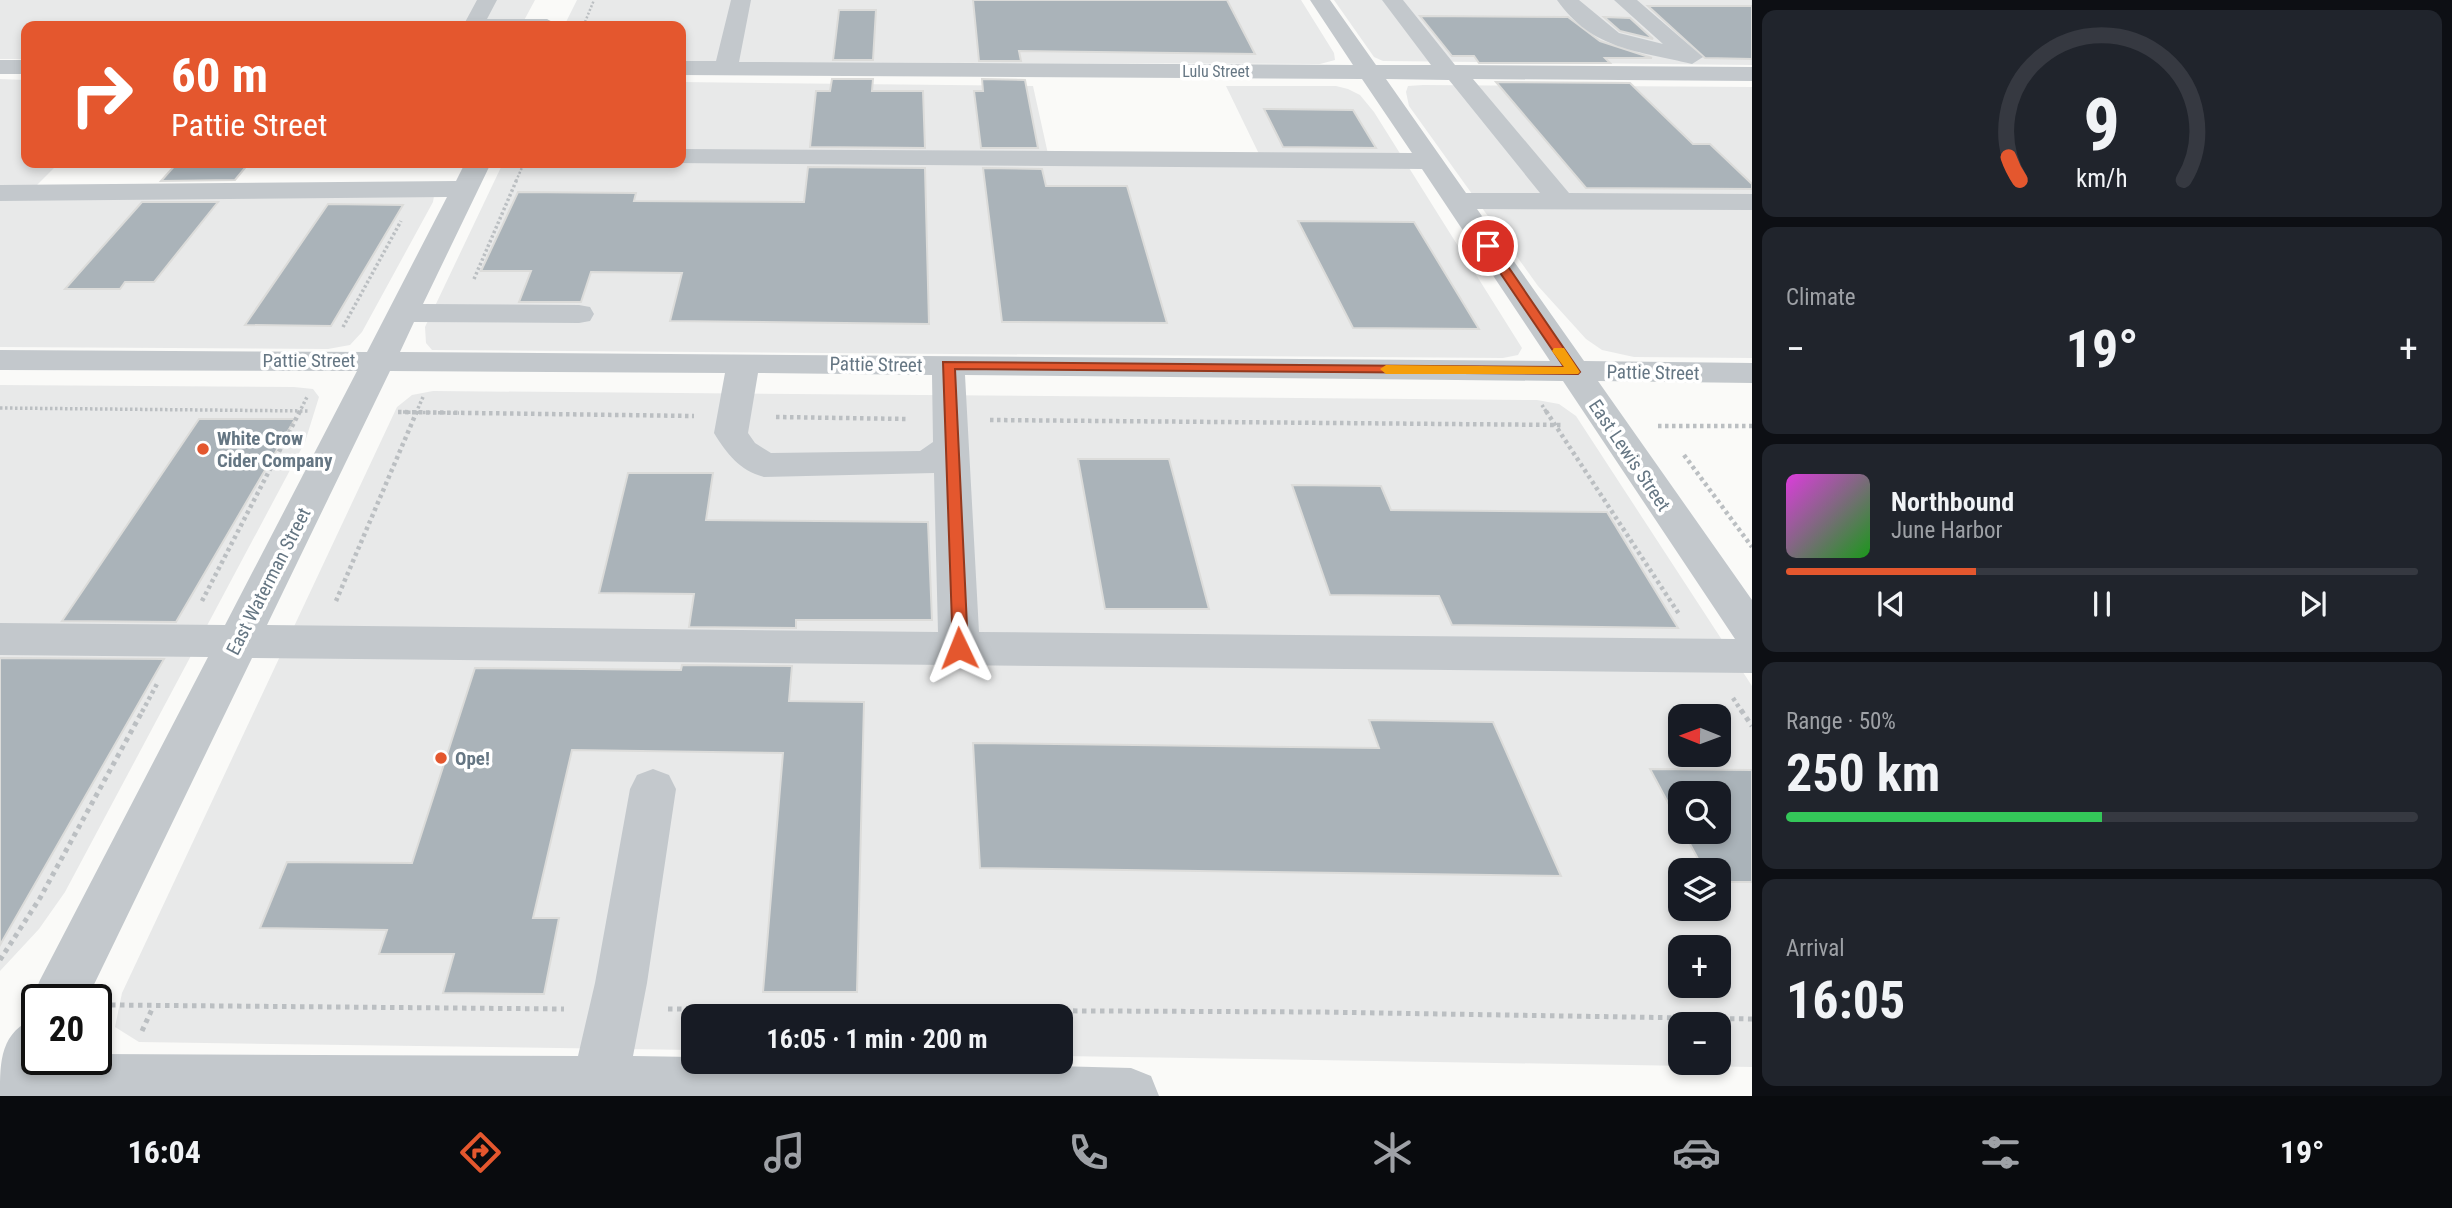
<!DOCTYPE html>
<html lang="en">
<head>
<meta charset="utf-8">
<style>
  :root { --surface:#171b24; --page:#20242c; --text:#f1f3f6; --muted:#9ea1a6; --line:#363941; --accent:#e4572e }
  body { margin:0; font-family:"Roboto Condensed",sans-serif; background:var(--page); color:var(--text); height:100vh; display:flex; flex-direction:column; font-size:26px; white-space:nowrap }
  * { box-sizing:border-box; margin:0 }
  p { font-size:23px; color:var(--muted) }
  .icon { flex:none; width:38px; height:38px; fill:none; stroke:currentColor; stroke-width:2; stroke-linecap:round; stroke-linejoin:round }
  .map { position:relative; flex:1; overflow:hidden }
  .side { display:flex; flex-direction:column; gap:10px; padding:10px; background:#0d0f14; width:700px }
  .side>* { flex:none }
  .guide { position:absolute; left:21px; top:21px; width:665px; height:147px; border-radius:14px; box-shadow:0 4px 10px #0003; background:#e4572e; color:#fff; overflow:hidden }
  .needle { width:46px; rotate:271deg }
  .controls { position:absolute; left:1668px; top:704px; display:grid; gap:14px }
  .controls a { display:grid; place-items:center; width:63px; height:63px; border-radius:14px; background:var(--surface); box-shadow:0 4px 10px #0003; font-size:35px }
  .speed { position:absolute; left:21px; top:984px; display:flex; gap:14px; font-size:35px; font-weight:700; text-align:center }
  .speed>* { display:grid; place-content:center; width:91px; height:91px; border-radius:50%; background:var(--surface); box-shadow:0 4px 10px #0003; line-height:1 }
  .speed .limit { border:4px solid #111; border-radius:10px; background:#fff; color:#111 }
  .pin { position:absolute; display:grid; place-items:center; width:60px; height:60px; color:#fff; margin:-30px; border:4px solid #fff; border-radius:50%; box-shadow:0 2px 7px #0007 }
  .me { position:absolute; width:77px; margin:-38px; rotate:358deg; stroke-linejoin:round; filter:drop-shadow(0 0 5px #0008) }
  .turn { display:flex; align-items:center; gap:24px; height:147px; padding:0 35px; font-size:32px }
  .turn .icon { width:91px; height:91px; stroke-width:2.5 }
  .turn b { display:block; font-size:49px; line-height:60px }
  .big { font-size:52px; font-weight:700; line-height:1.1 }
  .side .card { flex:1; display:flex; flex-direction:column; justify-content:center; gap:10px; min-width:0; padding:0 24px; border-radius:14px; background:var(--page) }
  .side .dial { align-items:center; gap:0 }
  .dial svg { height:182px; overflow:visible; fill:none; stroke:var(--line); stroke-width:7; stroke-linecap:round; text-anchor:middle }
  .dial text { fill:var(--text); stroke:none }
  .song { display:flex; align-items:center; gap:21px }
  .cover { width:84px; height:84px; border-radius:10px; background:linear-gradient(135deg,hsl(300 70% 55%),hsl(120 70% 35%)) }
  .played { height:7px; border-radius:4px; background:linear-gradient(90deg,var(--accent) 30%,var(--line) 30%) }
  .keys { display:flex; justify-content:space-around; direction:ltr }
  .heat { display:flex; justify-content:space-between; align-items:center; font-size:38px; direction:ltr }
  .charge { height:10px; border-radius:5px; background:linear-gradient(90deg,#34c759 50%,var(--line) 0) }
  .trip { position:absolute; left:681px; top:1004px; width:392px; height:70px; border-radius:14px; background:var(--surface); box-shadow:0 4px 10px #0003; font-weight:700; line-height:70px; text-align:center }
  .menu { display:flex; height:112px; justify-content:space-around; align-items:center; background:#090b0e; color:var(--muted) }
  .menu .icon { width:49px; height:49px }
  .menu .selected { color:var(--accent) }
  .menu b { font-size:32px; color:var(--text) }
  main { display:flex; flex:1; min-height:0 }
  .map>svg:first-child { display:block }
  .built { fill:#e8e9e9; fill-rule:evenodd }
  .building { fill:#aab3b9; stroke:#dcdcda; stroke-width:2 }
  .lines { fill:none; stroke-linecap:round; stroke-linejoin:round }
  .path-far3 { stroke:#bbbfc2; stroke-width:2.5; stroke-dasharray:2 2; stroke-linecap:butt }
  .path-far2 { stroke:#bbbfc2; stroke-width:3.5; stroke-dasharray:2.5 2.5; stroke-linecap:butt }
  .path-far1 { stroke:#bbbfc2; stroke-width:4.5; stroke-dasharray:3.5 3.5; stroke-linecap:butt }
  .path { stroke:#bbbfc2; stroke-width:5; stroke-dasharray:4.5 4.5; stroke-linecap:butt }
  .minor { fill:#c3c8cc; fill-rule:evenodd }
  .route { fill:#e4572e; stroke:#94391e; stroke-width:2 }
  .slow { fill:#f59e0b }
  .poi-dot { fill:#e4572e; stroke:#fff; stroke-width:2.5 }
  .labels { text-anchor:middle; stroke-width:7; stroke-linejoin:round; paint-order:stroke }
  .far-street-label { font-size:16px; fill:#657683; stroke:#fff }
  .street-label { font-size:19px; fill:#657683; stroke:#fff }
  .poi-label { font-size:19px; font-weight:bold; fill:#657683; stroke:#fff; text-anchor:start }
</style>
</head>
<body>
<main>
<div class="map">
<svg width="1752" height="1096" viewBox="0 0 1752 1096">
  <rect width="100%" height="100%" fill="#fafaf8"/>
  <path class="built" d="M0,0H535L521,26H26V59H0Z
    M577,0H1301L1334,53L1335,60L1320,64L681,62V26H564Z
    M1334,0H1752V65L1383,61L1374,57Z
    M0,79L26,80V163H59L37,185L436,184L433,202L362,332L350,345L328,349L0,347Z
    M681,82L1033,86L1048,154H1259L1226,86H1336L1348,89L1360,95L1374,112L1522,348L1518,355L1503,358L432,350L426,343L425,327L503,163H681Z
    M1423,85L1752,87V358L1634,357L1602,350L1586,339L1538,286L1409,106L1406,92L1408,86Z
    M0,385L294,387L313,389L319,397L305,442L65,892L39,929L0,971Z
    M433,391L1537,400L1559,404L1576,416L1752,686V1067L1061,1056L1060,1017H693V1050L139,1042L115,1027L122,993L397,407L412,395ZM1680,716H1718V754H1680ZM1680,793H1718V831H1680ZM1680,870H1718V908H1680ZM1680,947H1718V985H1680ZM1680,1024H1718V1062H1680Z"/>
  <path class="building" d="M973,0H1227L1255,54L1019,51L1021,61H979Z
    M1648,6H1752V59L1705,58Z
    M839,10H876L873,60H833Z
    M1420,16L1568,17L1600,41L1652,58H1605L1610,63H1479L1474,56H1452Z
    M1604,17L1630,18L1653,39L1620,31Z
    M832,79H873L872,91H923L925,148L810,147L816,91H830Z
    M982,79L1025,80L1038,148H981L974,91H983Z
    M1496,82L1630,83L1693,144H1710L1752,184V189L1586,188Z
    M1264,109L1353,110L1376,148L1283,147Z
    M177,163H249L235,180L161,181Z
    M808,167L925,168L929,324L670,321L682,273L591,272L581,302H519L531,271H481L518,192L636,193L634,201L804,202Z
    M983,168L1042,169L1046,186H1127L1167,323L1002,322Z
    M142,202H218L154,282H125L120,289H65Z
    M328,204L403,205L331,326L245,325Z
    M1298,221L1414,222L1479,329L1353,328Z
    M199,419H295L176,622L62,621Z
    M1078,459H1169L1209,609H1105Z
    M628,473H713L706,520L928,522L932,620H796V628L689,627L694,594L599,593Z
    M1292,485L1381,486L1391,510L1607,512L1678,628L1452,625L1439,596L1330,595Z
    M0,658L164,659L0,945Z
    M682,665L792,666L789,701L864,702L857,992H763L783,753L572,750L533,918H559L544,994L443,993L454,954H379L387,930L260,928L287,862L412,863L475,668L681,670Z
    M1369,720L1493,722L1561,876L980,868L973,743L1379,748Z
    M1650,769L1752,770V882H1718V870H1704L1683,831H1718V793H1680V825Z"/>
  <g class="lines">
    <path class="path-far3" d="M585,22L594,0
      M516,181L524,163"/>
    <path class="path-far2" d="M474,279L517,179
      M343,327L401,221
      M1542,405L1547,413
      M0,408L309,411
      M398,412L459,413
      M299,413L307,397
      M416,413L423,397"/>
    <path class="path-far1" d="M1546,411L1679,614
      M398,412L694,416
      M776,417L908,419
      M990,420L1562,425
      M1658,426H1752
      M1684,455L1752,547
      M202,601L300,411
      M336,601L417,411
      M1733,698L1742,712
      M142,712L158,682"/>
    <path class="path" d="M1741,710L1752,726
      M0,960L40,898L143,710
      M111,1005L564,1009
      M668,1009L1318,1012L1752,1019
      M142,1031L153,1007"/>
    <path class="minor" d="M477,0H497L487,19H547L558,25L463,26Z
      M731,0H751L739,62L1353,65L1310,0H1330L1376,65H1431L1382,0H1403L1455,65L1752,67V81L1473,79L1569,193L1752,194V210L1477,209L1584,361L1752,363V383L1598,381L1752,600V673L252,658L87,999H37V1010L32,999L40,980L208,657L0,655V623L225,625L357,371L0,370V350L367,352L447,197L0,201V185L456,181L465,163H491L423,304L579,305L590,307L594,314L590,321L579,323L414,322L400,352L1550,361L1422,169L673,163H681V149L1412,153L1362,79L681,75V61H716ZM1386,79L1449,80L1540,193H1466ZM390,371L725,373L714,433C727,454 739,470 764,477L934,473L938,632L267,625ZM758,373L932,375L933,442L920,451L771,453L755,443L748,433ZM965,375L1563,381L1735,639L979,632Z
      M1557,0H1579L1619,33L1663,44L1614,0H1637L1703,57L1692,64C1639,51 1592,50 1557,0Z
      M0,60H26V74H0Z
      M653,769L669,775L676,789L647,983L633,1056L693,1057V1062H900L1131,1068L1151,1076L1159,1096H0C0,1060 0,1032 37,1017V1059H96V1054L578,1056L595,983L630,789L637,775Z"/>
  </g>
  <path class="route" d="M1483,243H1492L1580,372L1578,374L955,369L968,648L965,653H953L943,362L1564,367L1482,246Z"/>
  <path class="slow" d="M1554,348H1564L1580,372L1578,374H1386L1380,369L1386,365L1564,367L1552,351Z"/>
  <g class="poi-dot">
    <circle cx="203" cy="449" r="7"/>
    <circle cx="441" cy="758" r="7"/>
  </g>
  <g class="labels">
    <g class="far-street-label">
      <text x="1216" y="77">Lulu Street</text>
    </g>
    <g class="street-label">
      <text x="309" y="367">Pattie Street</text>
      <text transform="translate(876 364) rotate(1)" y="7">Pattie Street</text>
      <text transform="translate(1653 372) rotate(1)" y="7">Pattie Street</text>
      <text transform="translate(1630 455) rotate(56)" y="7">East Lewis Street</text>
      <text transform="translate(268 581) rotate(-63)" y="7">East Waterman Street</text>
    </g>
    <g class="poi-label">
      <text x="217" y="445">White Crow<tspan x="217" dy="22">Cider Company</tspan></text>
      <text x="455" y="765">Ope!</text>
    </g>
  </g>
</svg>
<div class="controls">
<a><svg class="needle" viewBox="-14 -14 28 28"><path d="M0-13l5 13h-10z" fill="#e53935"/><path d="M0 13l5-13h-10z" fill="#9ea1a6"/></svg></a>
<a><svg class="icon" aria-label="search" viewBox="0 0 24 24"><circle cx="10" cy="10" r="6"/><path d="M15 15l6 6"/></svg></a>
<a><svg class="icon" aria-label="layers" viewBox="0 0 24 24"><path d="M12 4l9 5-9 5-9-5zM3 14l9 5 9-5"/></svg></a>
<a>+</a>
<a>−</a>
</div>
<div class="speed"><div class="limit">20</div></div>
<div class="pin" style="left:1488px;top:246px;background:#d93025"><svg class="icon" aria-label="arrive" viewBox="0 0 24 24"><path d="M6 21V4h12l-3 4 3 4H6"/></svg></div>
<svg class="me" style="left:959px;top:648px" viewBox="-20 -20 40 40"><path d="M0-17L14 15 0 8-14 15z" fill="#e4572e" stroke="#fff" stroke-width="4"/></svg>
<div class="trip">16:05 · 1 min · 200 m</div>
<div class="guide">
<div class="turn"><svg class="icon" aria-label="right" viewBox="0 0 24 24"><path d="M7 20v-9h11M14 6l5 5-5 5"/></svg><div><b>60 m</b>Pattie Street</div></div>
</div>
</div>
<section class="side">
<div class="card dial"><svg viewBox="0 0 100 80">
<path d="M14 69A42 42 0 1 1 86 69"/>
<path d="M14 69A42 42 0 0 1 9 59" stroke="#e4572e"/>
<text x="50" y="56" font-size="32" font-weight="700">9</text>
<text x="50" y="72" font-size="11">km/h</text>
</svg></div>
<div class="card"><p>Climate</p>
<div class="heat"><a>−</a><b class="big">19°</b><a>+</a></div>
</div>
<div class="card">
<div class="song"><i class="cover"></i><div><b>Northbound</b><p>June Harbor</p></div></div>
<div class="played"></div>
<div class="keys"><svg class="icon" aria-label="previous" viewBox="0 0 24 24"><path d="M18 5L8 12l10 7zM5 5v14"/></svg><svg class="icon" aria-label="pause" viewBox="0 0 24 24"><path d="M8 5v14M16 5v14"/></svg><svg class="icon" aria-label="next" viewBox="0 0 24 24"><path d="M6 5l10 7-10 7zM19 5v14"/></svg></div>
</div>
<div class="card"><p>Range · 50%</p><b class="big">250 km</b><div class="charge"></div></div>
<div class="card"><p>Arrival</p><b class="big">16:05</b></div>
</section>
</main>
<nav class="menu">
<b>16:04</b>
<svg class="icon selected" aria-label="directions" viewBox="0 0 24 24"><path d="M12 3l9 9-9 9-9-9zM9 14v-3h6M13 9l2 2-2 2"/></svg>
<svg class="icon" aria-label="music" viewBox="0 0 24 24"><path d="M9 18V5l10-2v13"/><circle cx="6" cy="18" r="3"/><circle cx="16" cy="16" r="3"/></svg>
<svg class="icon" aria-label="phone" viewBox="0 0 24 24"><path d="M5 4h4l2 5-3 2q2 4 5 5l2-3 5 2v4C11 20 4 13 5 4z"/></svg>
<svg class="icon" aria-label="climate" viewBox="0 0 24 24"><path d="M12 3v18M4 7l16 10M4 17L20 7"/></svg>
<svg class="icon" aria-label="car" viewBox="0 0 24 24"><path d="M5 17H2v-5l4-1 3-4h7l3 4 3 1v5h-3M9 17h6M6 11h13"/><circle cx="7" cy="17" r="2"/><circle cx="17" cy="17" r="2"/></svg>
<svg class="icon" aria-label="filters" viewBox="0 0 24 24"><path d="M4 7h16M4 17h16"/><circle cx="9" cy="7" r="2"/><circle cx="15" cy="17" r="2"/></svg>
<b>19°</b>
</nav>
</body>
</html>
